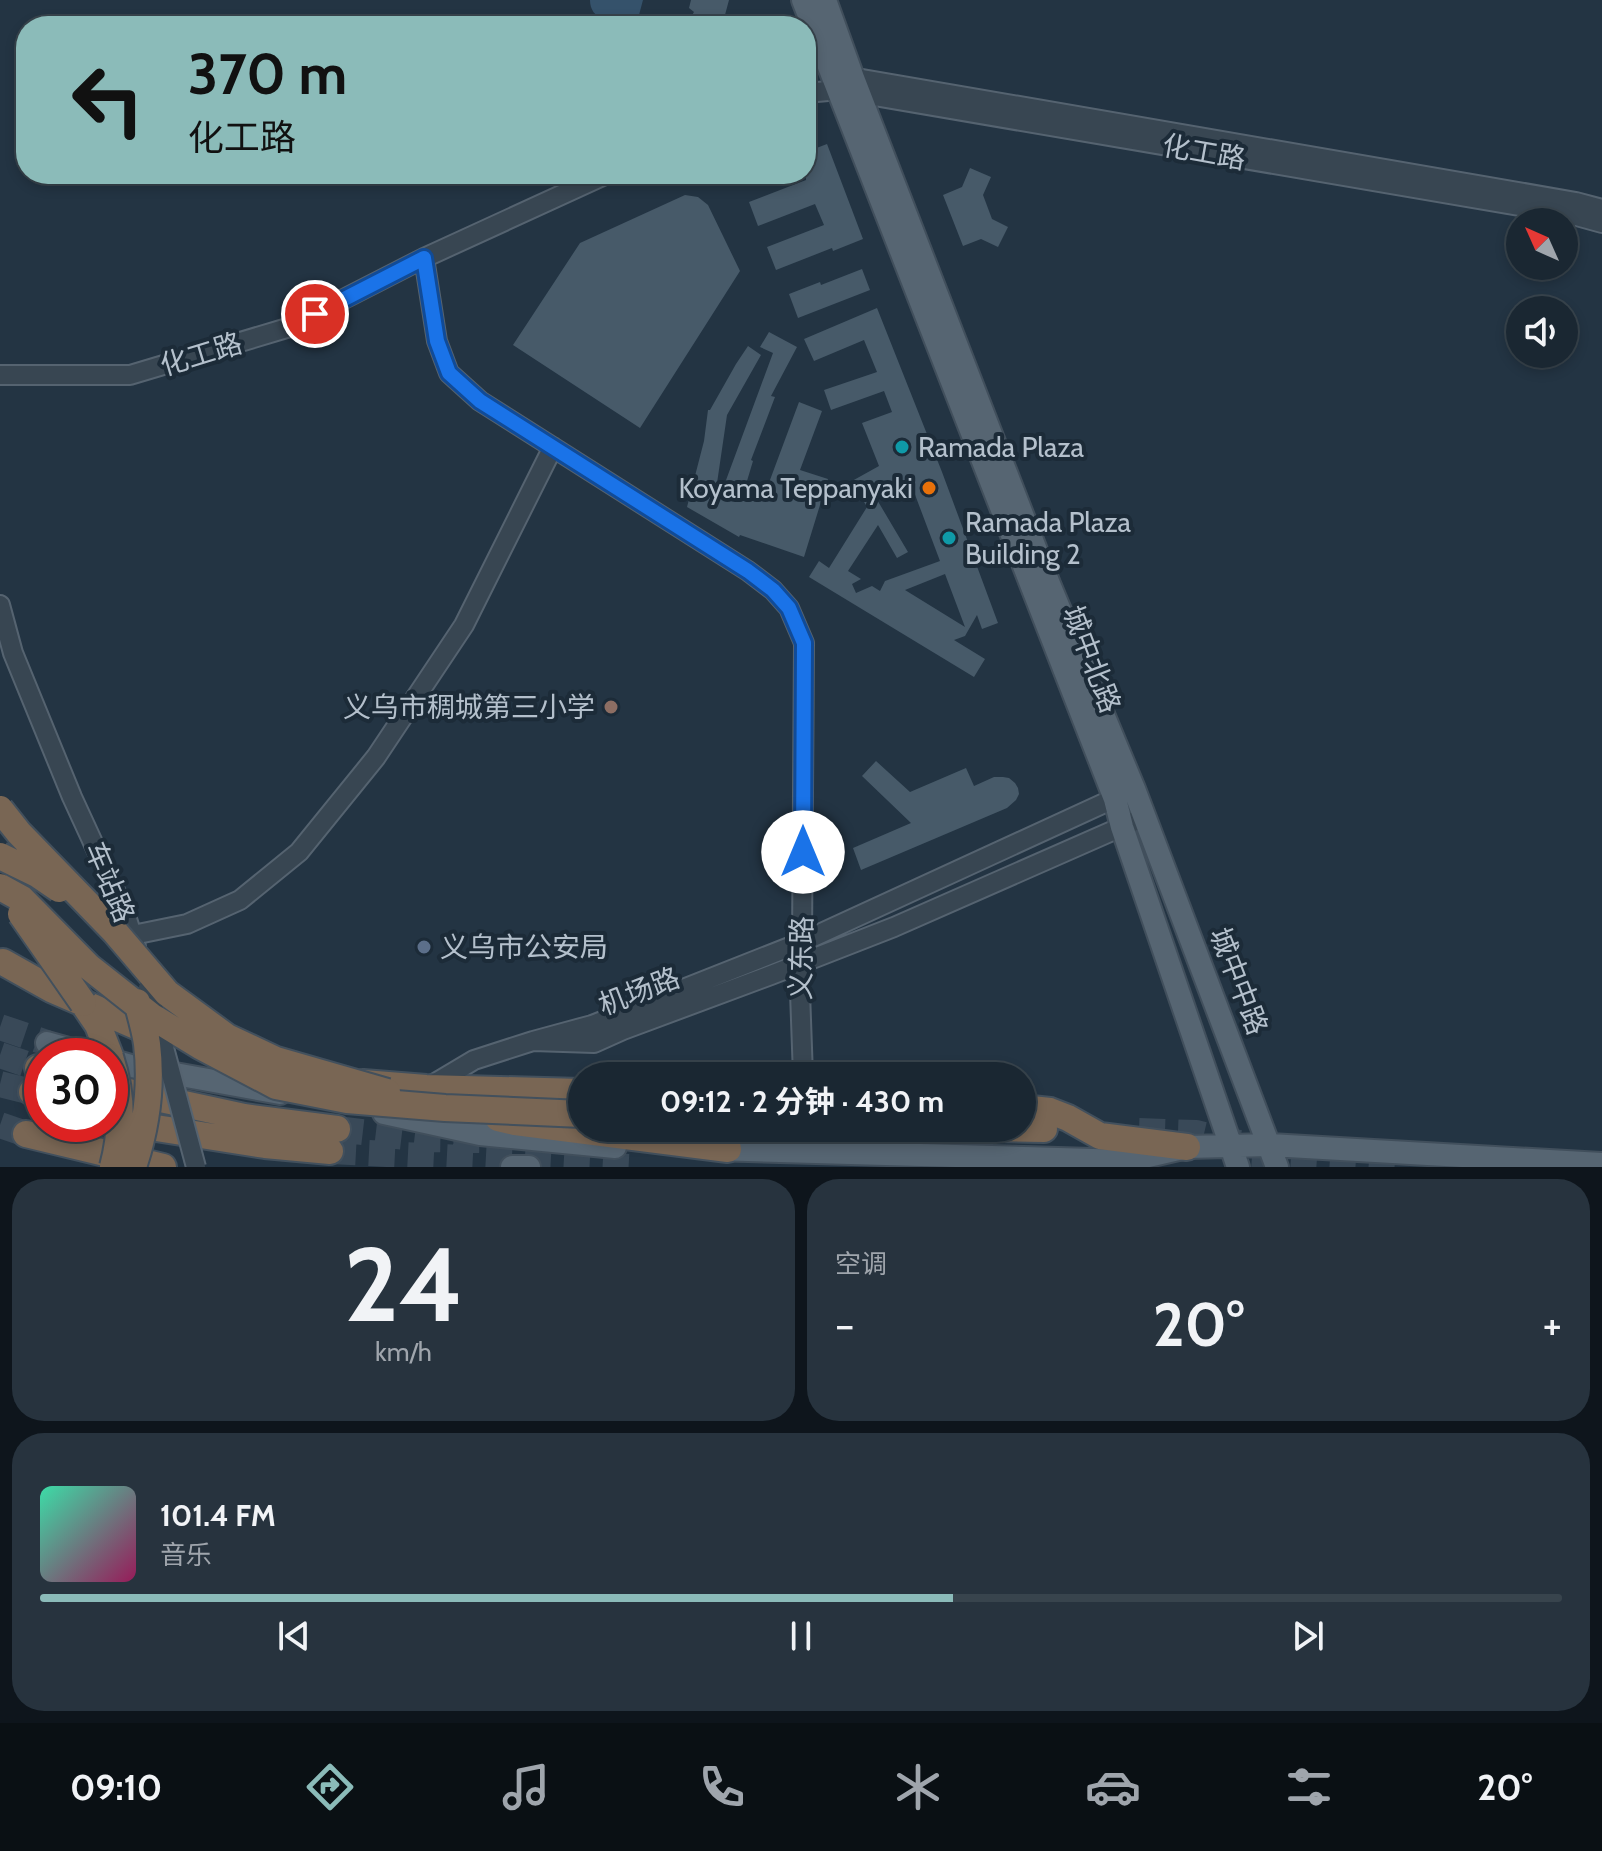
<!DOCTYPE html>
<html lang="zh">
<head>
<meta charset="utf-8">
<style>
  :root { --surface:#1a2732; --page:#27333e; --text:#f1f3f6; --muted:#9fa5ac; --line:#38444d; --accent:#8bbbb9 }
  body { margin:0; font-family:Cabin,"Noto Sans SC",sans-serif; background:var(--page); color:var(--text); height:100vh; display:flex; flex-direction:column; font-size:30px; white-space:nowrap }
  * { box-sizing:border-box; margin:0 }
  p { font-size:26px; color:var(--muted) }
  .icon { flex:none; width:44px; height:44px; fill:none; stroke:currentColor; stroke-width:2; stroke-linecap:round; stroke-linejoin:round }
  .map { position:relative; height:1167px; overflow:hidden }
  .side { display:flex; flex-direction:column; gap:12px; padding:12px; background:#0e151c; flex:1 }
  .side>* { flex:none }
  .hud { position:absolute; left:16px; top:16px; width:800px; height:168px; border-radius:32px; box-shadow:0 4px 12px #0003,0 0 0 2px var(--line); background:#8bbbb9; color:#111; overflow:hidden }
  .needle { width:52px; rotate:315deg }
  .buttons { position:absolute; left:1506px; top:208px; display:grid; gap:16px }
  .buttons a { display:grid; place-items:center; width:72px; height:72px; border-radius:50%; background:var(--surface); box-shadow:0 4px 12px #0003,0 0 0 2px var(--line); font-size:40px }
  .speed { position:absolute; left:24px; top:1038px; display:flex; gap:16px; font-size:40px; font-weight:700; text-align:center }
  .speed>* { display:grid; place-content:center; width:104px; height:104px; border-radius:50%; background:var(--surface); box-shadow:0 4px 12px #0003,0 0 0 2px var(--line); line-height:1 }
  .speed .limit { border:12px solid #d22; background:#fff; color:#111 }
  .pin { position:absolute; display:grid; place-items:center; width:68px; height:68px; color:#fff; margin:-34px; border:4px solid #fff; border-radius:50%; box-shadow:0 2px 8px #0007 }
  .me { position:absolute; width:88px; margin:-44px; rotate:0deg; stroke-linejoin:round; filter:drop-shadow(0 0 6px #0008) }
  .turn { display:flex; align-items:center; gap:28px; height:168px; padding:0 40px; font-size:36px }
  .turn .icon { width:104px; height:104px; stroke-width:2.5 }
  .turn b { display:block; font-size:56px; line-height:68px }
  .big { font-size:60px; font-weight:700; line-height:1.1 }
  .side .widget { flex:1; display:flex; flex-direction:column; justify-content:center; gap:12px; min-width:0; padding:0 28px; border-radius:32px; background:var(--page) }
  .side .dial { align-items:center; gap:0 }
  .dial b { font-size:104px; line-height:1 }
  .song { display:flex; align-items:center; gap:24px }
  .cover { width:96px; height:96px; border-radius:12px; background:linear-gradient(135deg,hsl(160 70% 55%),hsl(330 70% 35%)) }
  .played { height:8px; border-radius:4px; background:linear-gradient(90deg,var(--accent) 60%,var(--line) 60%) }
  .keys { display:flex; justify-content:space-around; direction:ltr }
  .heat { display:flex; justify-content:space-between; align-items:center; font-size:44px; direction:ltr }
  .side .tiles { flex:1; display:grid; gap:12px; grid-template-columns:1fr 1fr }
  .widget:last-child { grid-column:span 2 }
  .trip { position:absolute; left:568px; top:1062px; width:468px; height:80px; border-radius:40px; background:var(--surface); box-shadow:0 4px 12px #0003,0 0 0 2px var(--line); font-weight:700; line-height:80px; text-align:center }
  .dock { display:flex; height:128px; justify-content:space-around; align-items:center; background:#0a1014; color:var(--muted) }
  .dock .icon { width:56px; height:56px }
  .dock .selected { color:var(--accent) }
  .dock b { font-size:36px; color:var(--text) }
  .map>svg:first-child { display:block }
  .water { fill:#35526b }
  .building { fill:#475a69; fill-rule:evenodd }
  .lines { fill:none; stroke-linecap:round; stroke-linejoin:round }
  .highway-tunnel { stroke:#394958; stroke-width:26; stroke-dasharray:26 13; stroke-linecap:butt }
  .minor-casing { stroke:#556370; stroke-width:22 }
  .major-casing { stroke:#414f5c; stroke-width:26 }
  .highway-casing { stroke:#42505d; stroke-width:30 }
  .minor { stroke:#384652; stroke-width:18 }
  .major { stroke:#566572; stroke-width:22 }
  .highway { stroke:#796654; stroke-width:26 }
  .minor-bridge-casing { stroke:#556370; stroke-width:22; stroke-linecap:butt }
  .highway-bridge-casing { stroke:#42505d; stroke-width:30; stroke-linecap:butt }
  .minor-bridge { stroke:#384652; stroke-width:18 }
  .highway-bridge { stroke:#796654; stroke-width:26 }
  .route-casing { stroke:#114b97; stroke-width:20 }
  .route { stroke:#1a73e8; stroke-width:14 }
  .culture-dot { fill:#0f9aa8; stroke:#1c2b38; stroke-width:3 }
  .food-dot { fill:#e8710a; stroke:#1c2b38; stroke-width:3 }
  .education-dot { fill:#8d6e63; stroke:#1c2b38; stroke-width:3 }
  .service-dot { fill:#5c6f8a; stroke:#1c2b38; stroke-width:3 }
  .labels { text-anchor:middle; stroke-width:8; stroke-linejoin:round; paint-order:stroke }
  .street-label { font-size:28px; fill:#b4c0cc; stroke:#1c2b38 }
  .poi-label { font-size:28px; fill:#b4c0cc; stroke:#1c2b38; text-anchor:start }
</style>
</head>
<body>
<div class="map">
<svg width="1602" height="1167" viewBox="0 0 1602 1167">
  <rect width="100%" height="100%" fill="#233443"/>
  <path class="water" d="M590,0H643L639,15C626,21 618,12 604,19C595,16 590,10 590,0Z"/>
  <path class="building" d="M691,0H729L722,26H686L694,12L689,8Z
    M827,144L863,239L833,251L832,248L776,270L767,247L824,225L815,204L758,226L749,202L806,180V152Z
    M970,168L991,177L983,195L992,219L1008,227L998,247L981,239L963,246L943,195L962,187Z
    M685,195L698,197L708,205L740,271L640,428L513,345L580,243Z
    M862,269L870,290L798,318L789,294L820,282L821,285Z
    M877,308L942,472L998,623L982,629L977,615L965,636L954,640L985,659L974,677L809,577L819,561L829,568L867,507L852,481L879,466L862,423L892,412L884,391L831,410L824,390L877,372L864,340L814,361L804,339ZM911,484L940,561L885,581L880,591L872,586L856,593L852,584L861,579L848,571L878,525L897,558L908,552L876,498ZM945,574L965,627L905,590Z
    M769,332L797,347L771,396L775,397L751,460L753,461L747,481L767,488L799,402L822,411L800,470L828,479L804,557L740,535L739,537L687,507L704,441L708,410H710L736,364L748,346L761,355L727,415L716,490L722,491L773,353L760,347Z
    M876,761L910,792L966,768L974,786L994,777H1003L1009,778L1015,783L1018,788L1019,794L1016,800L1007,808L861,870L853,848L911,823L862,776Z"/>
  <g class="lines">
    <path class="highway-tunnel" d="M0,1027L47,1043
      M0,1055L38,1068
      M0,1084L32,1092
      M0,1125L26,1134
      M337,1129L422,1139L485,1140
      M1139,1131L1196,1133L1239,1143
      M330,1151L631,1167
      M1252,1156L1404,1167"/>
    <defs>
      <path id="minor" d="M845,76L1576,202L1602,209
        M806,93L839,90L1573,215L1602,223
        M424,258L437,341L449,373L480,401L748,571L773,590L789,608L804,643L802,942L799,964L803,1076
        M0,375H130L287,328L424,258L607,174
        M0,605L13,653L72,797L124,910L136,947
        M1124,794L802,942L592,1025L533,1041L594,1043L623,1030L771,975L894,927L1144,817
        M133,935L187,924L240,900L299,852L376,757L464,625L553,447
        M427,1088L474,1060L533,1041"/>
      <path id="major" d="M803,0L1115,799L1122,827L1238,1167
        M825,0L853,78L1049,584L1134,789L1277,1167
        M47,1043L94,1056
        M110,1060L131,1066L280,1093
        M384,1113L480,1134L615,1147
        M714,1149L1127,1161L1187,1147L1270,1145L1602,1164
        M512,1167H529"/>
      <path id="highway" d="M3,962L51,989L159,1036
        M83,1003L98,1025L110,1056
        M38,1068L42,1070
        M363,1083L426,1088L582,1092
        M110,1088L244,1117L337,1129
        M32,1092L42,1095
        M1022,1108L1050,1111L1068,1118L1100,1136L1187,1147
        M498,1118L515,1122L728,1149
        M125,1121L137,1125L265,1145L330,1151
        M994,1128L1044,1129
        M26,1134L163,1167"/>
    </defs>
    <use href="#minor" class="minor-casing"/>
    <use href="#major" class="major-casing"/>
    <use href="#highway" class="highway-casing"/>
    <use href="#minor" class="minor"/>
    <use href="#major" class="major"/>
    <use href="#highway" class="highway"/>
    <defs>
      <path id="minor-bridge" d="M148,988L196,1167"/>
      <path id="highway-bridge" d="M0,809L19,833L115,932L167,993L227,1037L276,1060L387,1092
        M0,856L37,874L59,889
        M0,887L22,899L89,967L151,1016L200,1046L276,1086L347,1100L445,1108L582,1114
        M21,914L83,1003
        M110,1057C122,1093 123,1130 113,1167
        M133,1167C146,1128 152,1085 147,1044C145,1030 141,1016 137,1002"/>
    </defs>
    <use href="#minor-bridge" class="minor-bridge-casing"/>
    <use href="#highway-bridge" class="highway-bridge-casing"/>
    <use href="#minor-bridge" class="minor-bridge"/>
    <use href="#highway-bridge" class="highway-bridge"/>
  </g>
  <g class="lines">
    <defs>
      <path id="route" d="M315,314L424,258L437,341L449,373L480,401L748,571L773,590L789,608L804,643L803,852"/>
    </defs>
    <use href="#route" class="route-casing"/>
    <use href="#route" class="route"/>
  </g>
  <g class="culture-dot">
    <circle cx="902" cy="447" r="8"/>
    <circle cx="949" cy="538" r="8"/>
  </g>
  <circle class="food-dot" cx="929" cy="488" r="8"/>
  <circle class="education-dot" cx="611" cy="707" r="8"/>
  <circle class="service-dot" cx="424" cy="947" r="8"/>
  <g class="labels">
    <g class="street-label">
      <text transform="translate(1204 152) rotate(10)" y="10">化工路</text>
      <text transform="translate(201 354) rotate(-17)" y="10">化工路</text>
      <text transform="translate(1092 659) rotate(69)" y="10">城中北路</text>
      <text transform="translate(110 882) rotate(67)" y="10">车站路</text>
      <text transform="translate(801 958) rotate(-89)" y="10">义东路</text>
      <text transform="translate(1239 981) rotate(69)" y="10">城中中路</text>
      <text transform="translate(639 991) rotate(-21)" y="10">机场路</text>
    </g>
    <g class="poi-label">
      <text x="918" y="457">Ramada Plaza</text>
      <text x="913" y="498" text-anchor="end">Koyama Teppanyaki</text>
      <text x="965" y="532">Ramada Plaza<tspan x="965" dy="32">Building 2</tspan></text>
      <text x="595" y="717" text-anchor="end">义乌市稠城第三小学</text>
      <text x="440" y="957">义乌市公安局</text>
    </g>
  </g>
</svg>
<div class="buttons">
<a><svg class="needle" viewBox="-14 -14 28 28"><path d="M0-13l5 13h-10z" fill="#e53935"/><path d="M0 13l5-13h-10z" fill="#9fa5ac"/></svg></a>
<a><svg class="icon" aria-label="sound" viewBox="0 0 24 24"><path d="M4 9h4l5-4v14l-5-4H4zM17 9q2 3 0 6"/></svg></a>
</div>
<div class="speed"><div class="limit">30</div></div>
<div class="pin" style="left:315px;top:314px;background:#d93025"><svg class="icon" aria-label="arrive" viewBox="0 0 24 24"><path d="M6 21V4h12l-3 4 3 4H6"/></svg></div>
<svg class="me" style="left:803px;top:852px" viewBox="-20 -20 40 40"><circle r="19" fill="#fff"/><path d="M0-13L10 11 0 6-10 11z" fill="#1a73e8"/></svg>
<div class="trip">09:12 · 2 分钟 · 430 m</div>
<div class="hud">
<div class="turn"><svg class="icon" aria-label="left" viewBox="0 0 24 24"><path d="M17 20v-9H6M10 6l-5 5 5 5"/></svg><div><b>370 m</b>化工路</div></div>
</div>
</div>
<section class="side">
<div class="tiles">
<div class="widget dial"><b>24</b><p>km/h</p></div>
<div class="widget"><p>空调</p>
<div class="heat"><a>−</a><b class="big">20°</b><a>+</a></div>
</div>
<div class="widget">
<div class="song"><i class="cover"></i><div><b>101.4 FM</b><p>音乐</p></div></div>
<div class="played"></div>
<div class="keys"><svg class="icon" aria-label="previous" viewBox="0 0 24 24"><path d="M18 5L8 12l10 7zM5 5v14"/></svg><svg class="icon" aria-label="pause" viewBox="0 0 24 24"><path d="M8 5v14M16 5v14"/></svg><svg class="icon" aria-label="next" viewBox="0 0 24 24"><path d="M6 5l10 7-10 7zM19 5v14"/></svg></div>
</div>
</div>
</section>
<nav class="dock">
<b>09:10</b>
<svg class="icon selected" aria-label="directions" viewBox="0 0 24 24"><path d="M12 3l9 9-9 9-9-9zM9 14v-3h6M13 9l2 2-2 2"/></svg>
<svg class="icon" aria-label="music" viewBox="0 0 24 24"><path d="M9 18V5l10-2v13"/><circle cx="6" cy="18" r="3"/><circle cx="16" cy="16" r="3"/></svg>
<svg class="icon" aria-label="phone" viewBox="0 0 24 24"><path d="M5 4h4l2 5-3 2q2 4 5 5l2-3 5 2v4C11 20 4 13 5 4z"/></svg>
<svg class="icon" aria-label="climate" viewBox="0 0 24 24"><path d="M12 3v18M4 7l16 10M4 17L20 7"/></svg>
<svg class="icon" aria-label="car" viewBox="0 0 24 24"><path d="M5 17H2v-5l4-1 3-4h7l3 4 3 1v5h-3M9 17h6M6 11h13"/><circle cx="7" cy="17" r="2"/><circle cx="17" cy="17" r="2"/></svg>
<svg class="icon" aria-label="filters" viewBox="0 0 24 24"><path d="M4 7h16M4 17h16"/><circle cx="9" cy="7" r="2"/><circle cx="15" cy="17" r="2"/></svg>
<b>20°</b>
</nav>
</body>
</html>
